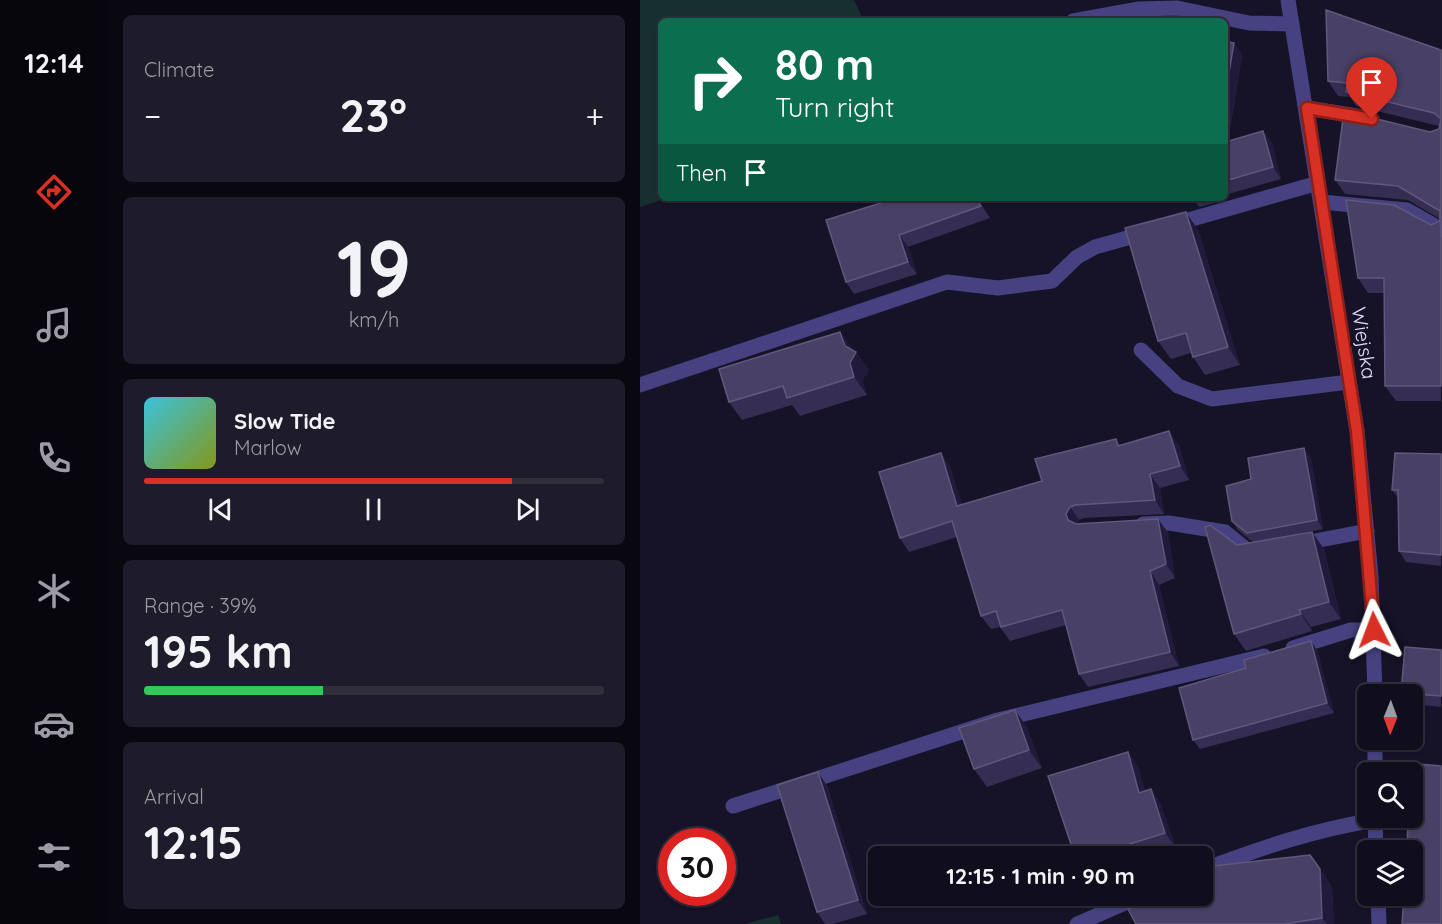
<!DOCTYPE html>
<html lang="en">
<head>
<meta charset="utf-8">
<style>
  :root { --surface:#100e1d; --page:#1e1c2a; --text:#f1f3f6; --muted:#9c9ca4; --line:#302e3b; --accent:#d93025 }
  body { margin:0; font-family:Quicksand,sans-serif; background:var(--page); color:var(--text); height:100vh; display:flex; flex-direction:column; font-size:22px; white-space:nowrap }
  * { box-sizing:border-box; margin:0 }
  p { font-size:20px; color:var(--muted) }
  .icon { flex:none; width:33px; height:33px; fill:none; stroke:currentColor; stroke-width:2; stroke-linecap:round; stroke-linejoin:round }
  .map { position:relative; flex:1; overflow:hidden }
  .panel { display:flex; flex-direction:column; gap:15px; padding:15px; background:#090810; width:532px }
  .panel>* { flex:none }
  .hud { position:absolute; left:18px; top:18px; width:570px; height:183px; border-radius:9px; box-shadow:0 2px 4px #0004,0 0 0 2px var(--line); background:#0b6e4f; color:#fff; overflow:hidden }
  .needle { width:39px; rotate:181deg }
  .tools { position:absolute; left:717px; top:684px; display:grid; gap:12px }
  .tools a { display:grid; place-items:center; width:66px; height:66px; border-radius:9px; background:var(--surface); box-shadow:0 2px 4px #0004,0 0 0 2px var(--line); font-size:30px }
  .speed { position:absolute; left:18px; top:828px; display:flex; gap:12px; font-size:30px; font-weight:700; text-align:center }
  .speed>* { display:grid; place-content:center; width:78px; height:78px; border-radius:50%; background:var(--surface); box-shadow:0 2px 4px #0004,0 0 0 2px var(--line); line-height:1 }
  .speed .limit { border:9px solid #d22; background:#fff; color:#111 }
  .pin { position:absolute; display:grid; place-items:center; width:51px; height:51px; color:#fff; margin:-62px -26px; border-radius:50% 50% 50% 0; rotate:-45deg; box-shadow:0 0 6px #0007 }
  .pin .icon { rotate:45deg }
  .me { position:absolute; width:66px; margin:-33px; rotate:357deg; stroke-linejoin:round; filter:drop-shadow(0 0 4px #0008) }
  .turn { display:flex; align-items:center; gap:21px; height:126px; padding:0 18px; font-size:27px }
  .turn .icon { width:78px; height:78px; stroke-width:2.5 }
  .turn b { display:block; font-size:42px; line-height:51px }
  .then { display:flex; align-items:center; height:57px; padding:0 18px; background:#0003; gap:12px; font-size:22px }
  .big { font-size:45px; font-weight:800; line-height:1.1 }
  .panel .card { flex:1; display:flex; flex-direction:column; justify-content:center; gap:9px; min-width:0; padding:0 21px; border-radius:9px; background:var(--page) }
  .panel .dial { align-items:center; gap:0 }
  .dial b { font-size:78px; line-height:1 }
  .song { display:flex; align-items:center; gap:18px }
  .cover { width:72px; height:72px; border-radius:9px; background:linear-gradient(135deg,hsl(190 70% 55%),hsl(70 70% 35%)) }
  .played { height:6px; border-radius:3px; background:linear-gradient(90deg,var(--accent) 80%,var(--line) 80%) }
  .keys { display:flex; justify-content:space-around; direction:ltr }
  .heat { display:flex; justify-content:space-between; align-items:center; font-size:33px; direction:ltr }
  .charge { height:9px; border-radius:4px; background:linear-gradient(90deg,#34c759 39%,var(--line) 0) }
  .trip { position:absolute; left:228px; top:846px; width:345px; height:60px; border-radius:9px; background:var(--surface); box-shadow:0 2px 4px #0004,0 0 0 2px var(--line); font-weight:800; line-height:60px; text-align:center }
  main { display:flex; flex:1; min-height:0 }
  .dock { display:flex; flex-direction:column; width:108px; justify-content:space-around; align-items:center; background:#06060c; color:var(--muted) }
  .dock .icon { width:42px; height:42px }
  .dock .active { color:var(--accent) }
  .dock b { font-size:27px; color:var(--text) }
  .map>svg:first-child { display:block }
  .green { fill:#163030 }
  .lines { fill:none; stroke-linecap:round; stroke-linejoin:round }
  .service { stroke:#464281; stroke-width:15 }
  .minor { stroke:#464281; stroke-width:15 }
  .wall { fill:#362d53 }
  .shaded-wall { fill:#211a3a }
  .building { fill:#484065; stroke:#60587c; stroke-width:1.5 }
  .route-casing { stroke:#8d1f18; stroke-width:15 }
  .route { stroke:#d93025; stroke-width:10 }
  .labels { text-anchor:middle; stroke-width:6; stroke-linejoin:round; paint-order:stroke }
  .street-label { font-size:20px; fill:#e0dcfb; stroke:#161227 }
</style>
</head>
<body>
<main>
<nav class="dock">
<b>12:14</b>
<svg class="icon active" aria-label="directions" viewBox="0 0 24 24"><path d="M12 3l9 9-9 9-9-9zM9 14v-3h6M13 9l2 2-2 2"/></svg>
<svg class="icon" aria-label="music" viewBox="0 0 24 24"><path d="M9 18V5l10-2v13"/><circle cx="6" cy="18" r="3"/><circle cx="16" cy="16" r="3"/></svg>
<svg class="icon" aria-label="phone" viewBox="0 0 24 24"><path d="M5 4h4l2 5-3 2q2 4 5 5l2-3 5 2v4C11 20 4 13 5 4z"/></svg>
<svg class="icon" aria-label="climate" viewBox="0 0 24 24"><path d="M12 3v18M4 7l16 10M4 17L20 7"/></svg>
<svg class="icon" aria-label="car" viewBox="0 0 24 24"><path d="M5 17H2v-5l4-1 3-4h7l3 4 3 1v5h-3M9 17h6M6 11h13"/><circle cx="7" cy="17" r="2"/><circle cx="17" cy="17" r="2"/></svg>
<svg class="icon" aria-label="filters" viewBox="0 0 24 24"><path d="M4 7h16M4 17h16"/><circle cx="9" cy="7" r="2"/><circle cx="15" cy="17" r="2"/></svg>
</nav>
<section class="panel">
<div class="card"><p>Climate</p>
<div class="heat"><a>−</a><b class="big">23°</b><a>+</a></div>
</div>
<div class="card dial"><b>19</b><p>km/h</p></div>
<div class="card">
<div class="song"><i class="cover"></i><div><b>Slow Tide</b><p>Marlow</p></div></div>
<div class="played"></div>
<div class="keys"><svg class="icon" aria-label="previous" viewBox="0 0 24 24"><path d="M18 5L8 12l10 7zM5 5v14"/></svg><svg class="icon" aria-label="pause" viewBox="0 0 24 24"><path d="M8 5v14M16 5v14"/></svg><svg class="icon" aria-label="next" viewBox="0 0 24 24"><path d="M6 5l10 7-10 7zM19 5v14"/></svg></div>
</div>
<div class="card"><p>Range · 39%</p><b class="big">195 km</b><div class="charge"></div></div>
<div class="card"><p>Arrival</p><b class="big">12:15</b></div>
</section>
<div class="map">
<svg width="802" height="924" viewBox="0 0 802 924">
  <rect width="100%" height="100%" fill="#161227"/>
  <path class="green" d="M0,0H214L224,21H21V198H27L0,207Z
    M138,915L141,924H105Z"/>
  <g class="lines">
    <path class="service" d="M433,21L499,9L537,8L609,23L652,24
      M667,108L723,117
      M681,202L767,210L802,230
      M531,225L678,183
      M501,350L538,386L572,399L709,382
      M0,385L307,282L358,288L412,281L437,257L455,247L505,233
      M503,524L529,523L585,532L611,553L618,552
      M659,544L727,531
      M653,648L711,630H734
      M93,806L358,720L624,656"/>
    <path class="minor" d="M648,0L717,431L731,576L735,694
      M735,740V772
      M735,818L736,850
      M562,870C621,848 673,830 735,820
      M738,896L739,924
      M437,924L501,896"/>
  </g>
  <path class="wall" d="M585,41L594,43L602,55L588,141L623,131L632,143L641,179L585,195Z
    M801,50V401H756L745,386L744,293H728L718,278L791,225L800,221V219L768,200L705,194L695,180L790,132L799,129V126L716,106L710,97L698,96L688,81Z
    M337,198L350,218L268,247L277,274L214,294L206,282L186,220Z
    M553,198H578V202L559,207Z
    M558,230L600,365L565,375L553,357L551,353L531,359L518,341Z
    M213,350L216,352L229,370L222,381L227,395L160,416L152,405L102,420L89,402Z
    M476,439L480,445H539L549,480L520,488L524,514L444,518L439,520L437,524L518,519L528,533L535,578L519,585L539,666L448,687L439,674L426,625L370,641L360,627L351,629L341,616L317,537L269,552L260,538L301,453L310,467L322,504L402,481Z
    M801,454V566L766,562L759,551L758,498L752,490Z
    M671,458L683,529L618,542L684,549L701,619L671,627L672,631L606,651L594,634L597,545L614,543L598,530L592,521L611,479Z
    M677,650L694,713L560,749L553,740Z
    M801,650V707L772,704V694H762L761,693Z
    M387,727L402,768L347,787L334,769Z
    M488,752L498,767L505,791L511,789L521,805L536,848L510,856H435Z
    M801,766L768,829L762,820Z
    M178,772L187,786L227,914L193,924H185L177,912Z
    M683,873L692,887L694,924H496Z"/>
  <path class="shaded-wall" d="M594,43L602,55L585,156V96Z
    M623,131L632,143L641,179L633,167Z
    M546,212L558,230L600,365L588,347Z
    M259,235L268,247L277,274L268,262Z
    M200,332L213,349L215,355L216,352L229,370L222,381L227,395L214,377Z
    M529,431L539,445L549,480L540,466Z
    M664,448L671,458L683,529L677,520Z
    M301,453L310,467L327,519L317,506Z
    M510,474L520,488L524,514L515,500Z
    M430,507L439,520L435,528L428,520L426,514Z
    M518,519L528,533L535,578L526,564Z
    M672,532L684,549L701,619L689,602Z
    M510,571L519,585L539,666L530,652Z
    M659,610L671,627L672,631L661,614Z
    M671,641L677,650L694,713L687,703Z
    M375,710L387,727L402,768L389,750Z
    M488,752L498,767L510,808L499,793Z
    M178,772L187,786L227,914L218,900Z
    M511,789L521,805L536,848L525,833Z
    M670,855L692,887L694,924H687L682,918Z"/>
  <path class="building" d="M686,10L801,50V386H745L744,278H718L706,200L754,205L791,225L800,221V211L758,186L695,180L704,111L790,132L799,129L801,119L794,113L706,92L707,83L688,81Z
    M585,41L594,43L585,96Z
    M623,131L633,167L585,181V142Z
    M257,198H336L341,206L259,235L268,262L206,282L186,220Z
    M546,212L588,347L553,357L546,333L518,341L485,228Z
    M200,332L205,346L216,352L210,363L214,377L147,398L143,386L89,402L79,369Z
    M529,431L540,466L510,474L515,500L435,505L430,507L426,514L428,520L436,524L518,519L526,564L510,571L530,652L439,674L422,610L361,627L356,611L341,616L312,521L260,538L239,472L301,453L317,506L402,481L395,459L476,439L478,446Z
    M664,448L677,520L607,533L592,521L586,486L611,479L608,458Z
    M755,453L801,454V555L759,551L758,490H752Z
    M570,525L597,545L672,532L689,602L659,610L661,614L594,634L565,527Z
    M671,641L687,703L553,740L539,688L606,668L604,660Z
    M765,647L801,650V696L761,693Z
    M375,710L389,750L334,769L319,728Z
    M488,752L499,793L511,789L525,833L451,856H435L408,776Z
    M767,763L801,766V924H762L764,896H772V850H767L768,821L762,820V818H772V772H766Z
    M178,772L218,900L177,912L137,785Z
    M670,855L680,869L682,918L645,924H496L488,909L516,896H562V872L574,866Z"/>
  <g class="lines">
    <defs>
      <path id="route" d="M732,119L667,108L717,431L734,630"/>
    </defs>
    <use href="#route" class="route-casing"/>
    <use href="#route" class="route"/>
  </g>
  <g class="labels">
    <g class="street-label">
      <text transform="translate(724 343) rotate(81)" y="7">Wiejska</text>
    </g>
  </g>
</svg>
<div class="tools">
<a><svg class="needle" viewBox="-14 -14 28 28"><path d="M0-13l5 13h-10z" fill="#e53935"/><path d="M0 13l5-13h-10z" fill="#9c9ca4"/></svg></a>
<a><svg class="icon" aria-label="search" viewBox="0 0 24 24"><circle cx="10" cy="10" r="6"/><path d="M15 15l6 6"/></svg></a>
<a><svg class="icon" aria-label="layers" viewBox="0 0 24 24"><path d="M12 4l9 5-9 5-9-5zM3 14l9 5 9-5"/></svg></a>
</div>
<div class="speed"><div class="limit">30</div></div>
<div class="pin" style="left:732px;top:119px;background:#d93025"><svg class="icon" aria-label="arrive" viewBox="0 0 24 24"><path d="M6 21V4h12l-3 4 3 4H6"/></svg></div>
<svg class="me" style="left:734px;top:630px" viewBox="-20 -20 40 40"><path d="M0-17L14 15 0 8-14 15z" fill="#d93025" stroke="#fff" stroke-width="4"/></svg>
<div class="trip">12:15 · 1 min · 90 m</div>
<div class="hud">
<div class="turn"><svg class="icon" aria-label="right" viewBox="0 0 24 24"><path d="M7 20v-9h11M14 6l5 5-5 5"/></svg><div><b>80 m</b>Turn right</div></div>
<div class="then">Then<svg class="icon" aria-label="arrive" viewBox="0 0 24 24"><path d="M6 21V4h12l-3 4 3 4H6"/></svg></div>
</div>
</div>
</main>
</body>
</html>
